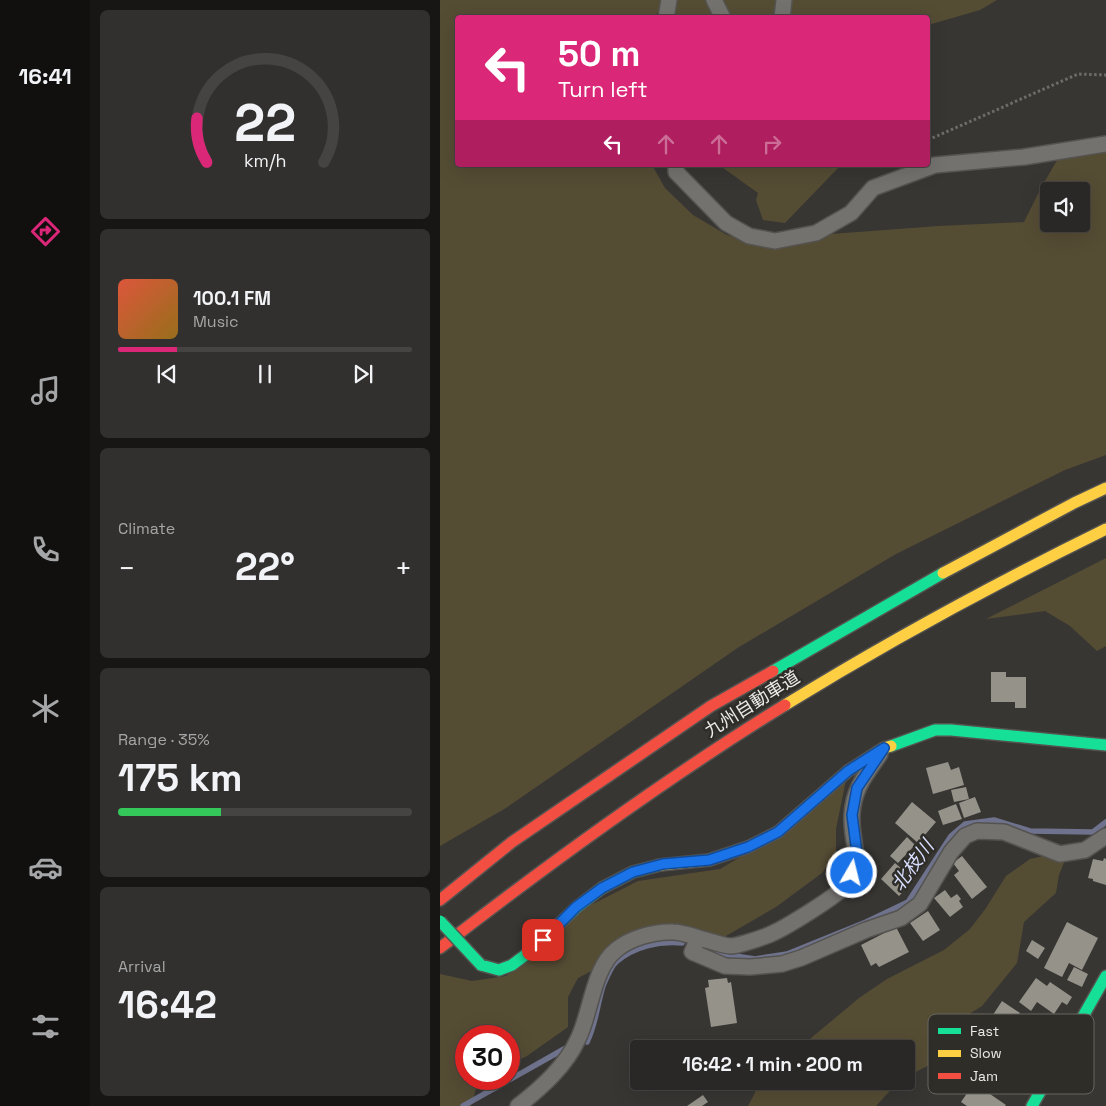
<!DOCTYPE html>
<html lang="en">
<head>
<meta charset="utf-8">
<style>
  :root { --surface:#2a2826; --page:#32302e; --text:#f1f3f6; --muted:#a5a6a7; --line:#464443; --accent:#db2777 }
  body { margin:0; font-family:"Space Grotesk","Noto Sans JP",sans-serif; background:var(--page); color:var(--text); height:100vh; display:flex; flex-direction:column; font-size:19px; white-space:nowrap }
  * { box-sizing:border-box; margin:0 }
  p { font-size:16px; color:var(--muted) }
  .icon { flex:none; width:28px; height:28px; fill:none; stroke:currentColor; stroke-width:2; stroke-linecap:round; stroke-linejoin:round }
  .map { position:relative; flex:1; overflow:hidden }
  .details { display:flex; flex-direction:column; gap:10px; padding:10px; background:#171615; width:350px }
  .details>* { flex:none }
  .hud { position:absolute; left:15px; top:15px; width:475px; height:152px; border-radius:5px; box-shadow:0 5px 20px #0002,0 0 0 1px var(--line); background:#db2777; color:#fff; overflow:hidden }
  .tools { position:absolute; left:600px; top:182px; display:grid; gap:10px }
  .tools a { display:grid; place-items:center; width:50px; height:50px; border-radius:5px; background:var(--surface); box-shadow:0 5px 20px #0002,0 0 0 1px var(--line); font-size:25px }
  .speed { position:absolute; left:15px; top:1025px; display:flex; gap:10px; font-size:25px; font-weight:700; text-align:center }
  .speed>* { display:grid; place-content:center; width:65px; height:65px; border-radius:50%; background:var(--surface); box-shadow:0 5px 20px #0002,0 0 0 1px var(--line); line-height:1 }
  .speed .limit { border:8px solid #d22; background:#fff; color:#111 }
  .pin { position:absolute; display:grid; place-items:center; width:42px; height:42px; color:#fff; margin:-21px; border-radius:10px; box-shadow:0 2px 8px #0006 }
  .me { position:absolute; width:55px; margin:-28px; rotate:8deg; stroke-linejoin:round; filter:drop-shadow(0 0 4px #0008) }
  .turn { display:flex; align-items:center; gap:18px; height:105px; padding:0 20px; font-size:22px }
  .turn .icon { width:65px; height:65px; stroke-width:2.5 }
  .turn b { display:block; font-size:35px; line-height:42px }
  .lanes { display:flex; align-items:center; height:48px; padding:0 20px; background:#0003; justify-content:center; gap:25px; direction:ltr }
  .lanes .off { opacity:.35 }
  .big { font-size:38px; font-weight:600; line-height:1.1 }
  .details .widget { flex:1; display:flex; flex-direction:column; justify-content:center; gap:8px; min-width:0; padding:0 18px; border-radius:8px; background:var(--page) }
  .details .dial { align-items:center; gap:0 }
  .dial svg { height:130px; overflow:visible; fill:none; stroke:var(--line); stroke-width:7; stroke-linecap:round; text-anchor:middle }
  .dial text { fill:var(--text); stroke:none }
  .song { display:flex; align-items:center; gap:15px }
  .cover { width:60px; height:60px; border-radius:8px; background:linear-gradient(135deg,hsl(10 70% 55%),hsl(40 70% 35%)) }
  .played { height:5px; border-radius:2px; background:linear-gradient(90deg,var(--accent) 20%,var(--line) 20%) }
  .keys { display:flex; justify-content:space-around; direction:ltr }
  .heat { display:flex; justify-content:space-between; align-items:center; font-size:28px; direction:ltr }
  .charge { height:8px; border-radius:4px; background:linear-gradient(90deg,#34c759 35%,var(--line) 0) }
  .trip { position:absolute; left:190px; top:1040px; width:285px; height:50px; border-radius:5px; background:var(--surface); box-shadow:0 5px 20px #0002,0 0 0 1px var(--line); font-weight:600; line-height:50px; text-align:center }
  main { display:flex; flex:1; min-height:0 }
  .tabs { display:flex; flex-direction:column; width:90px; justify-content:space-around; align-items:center; background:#11100f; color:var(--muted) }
  .tabs .icon { width:35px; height:35px }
  .tabs .on { color:var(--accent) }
  .tabs b { font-size:22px; color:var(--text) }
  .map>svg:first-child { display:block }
  .green { fill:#554c34; fill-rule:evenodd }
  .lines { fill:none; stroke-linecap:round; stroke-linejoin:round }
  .stream { stroke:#6e728c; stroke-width:5.5 }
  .building { fill:#95928a }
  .street-casing { stroke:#545350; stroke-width:18 }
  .fast-casing { stroke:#545350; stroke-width:14 }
  .slow-casing { stroke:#545350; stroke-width:14 }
  .jam-casing { stroke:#545350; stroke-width:14 }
  .path { stroke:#6c6c69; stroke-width:3; stroke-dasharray:2.5 2.5; stroke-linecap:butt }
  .street { stroke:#74726f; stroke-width:15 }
  .fast { stroke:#16e098; stroke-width:11 }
  .slow { stroke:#ffcf43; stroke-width:11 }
  .jam { stroke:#f24e42; stroke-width:11 }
  .fast-bridge-casing { stroke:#545350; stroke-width:14; stroke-linecap:butt }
  .fast-bridge { stroke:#16e098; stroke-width:11 }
  .route-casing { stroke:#114b97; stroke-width:12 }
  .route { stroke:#1a73e8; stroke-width:9 }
  .labels { text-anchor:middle; stroke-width:5; stroke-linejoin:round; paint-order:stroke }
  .street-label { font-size:18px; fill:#ebeae7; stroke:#2f2d28 }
  .water-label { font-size:19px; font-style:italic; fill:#d7ddfe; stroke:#2f2d28 }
  .key { fill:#2f2d28; stroke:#676661; stroke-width:1 }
  .key-label { font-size:14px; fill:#ebeae7 }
</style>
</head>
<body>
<main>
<nav class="tabs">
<b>16:41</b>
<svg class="icon on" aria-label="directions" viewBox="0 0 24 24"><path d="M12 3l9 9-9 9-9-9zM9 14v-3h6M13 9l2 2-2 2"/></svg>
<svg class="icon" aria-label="music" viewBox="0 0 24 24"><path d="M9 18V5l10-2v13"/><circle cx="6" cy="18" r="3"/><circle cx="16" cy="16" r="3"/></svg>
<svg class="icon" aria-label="phone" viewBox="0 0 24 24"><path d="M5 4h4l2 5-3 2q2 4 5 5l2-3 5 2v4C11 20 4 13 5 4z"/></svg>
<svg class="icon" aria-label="climate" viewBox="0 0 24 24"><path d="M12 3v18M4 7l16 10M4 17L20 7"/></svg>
<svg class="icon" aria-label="car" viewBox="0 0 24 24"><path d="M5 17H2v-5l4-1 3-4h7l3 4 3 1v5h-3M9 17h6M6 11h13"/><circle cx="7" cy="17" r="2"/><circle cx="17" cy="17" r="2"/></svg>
<svg class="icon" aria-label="filters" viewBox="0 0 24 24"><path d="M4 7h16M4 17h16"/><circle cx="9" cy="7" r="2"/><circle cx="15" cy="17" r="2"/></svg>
</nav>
<section class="details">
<div class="widget dial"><svg viewBox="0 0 100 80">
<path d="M14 69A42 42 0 1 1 86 69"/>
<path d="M14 69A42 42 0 0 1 8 42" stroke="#db2777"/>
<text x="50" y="56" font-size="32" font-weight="700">22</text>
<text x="50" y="72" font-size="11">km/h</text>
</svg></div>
<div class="widget">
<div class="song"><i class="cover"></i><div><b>100.1 FM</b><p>Music</p></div></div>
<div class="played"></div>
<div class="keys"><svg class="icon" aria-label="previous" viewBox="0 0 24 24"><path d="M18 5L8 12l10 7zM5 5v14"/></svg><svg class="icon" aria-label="pause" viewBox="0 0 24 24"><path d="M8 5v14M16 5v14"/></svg><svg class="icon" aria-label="next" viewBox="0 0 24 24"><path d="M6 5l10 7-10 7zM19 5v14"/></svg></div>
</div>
<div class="widget"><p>Climate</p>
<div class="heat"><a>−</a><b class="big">22°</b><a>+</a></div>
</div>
<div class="widget"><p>Range · 35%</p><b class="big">175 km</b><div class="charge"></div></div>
<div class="widget"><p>Arrival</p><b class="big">16:42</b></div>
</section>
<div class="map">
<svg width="666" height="1106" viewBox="0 0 666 1106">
  <rect width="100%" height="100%" fill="#383633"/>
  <path class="green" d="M0,0H337L334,17L245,18L217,13L211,18H18V165H212L225,188L253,215L287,235L328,246L391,234L499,226L584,222L602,186L619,157L666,150V455L625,470L456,554L299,647L66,808L0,846ZM609,191H641V224H609Z
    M350,0H557L540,10L488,25V18H346Z
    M279,165H401L345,223L323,220L316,200L318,193Z
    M666,558V646L657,651L630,626L605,611L546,619Z
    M406,780L396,829V854L382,873L336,907L279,940L227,942L194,949L138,978L128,997V1027L87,1056L69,1065V1036H26V1079H43L38,1082L31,1106H0V974L32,981L66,976L139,911L198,881L280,869L312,850Z
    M629,850L619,875L616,893L584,922L577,963L542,1006L515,1023L492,1032L497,1061L466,1077V1049H358L419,998L447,979L504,950L530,929L546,908L566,876L590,859Z
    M321,1081H459L436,1106H308Z"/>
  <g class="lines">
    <path class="stream" d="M269,952L315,959L347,954L426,922L468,902L511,836L525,824L554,820L590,831L653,832L666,822
      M147,1042C156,1024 157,1005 163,986C166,979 171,966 176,962C194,946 219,941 242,943
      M23,1106L124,1049"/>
  </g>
  <path class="building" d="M551,672H566V677H586V708H575V702H551Z
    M508,762L511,770L519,767L524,785L493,794L486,768Z
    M526,787L529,799L514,802L511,790Z
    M535,797L541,812L524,818L519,803Z
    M472,802L496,822L478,843L455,823Z
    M516,804L522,819L503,825L498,811Z
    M467,837L475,845L458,863L450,856Z
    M522,856L547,887L532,899L514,875L519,871L513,863Z
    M664,858L666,859V885L653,881V879L648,878L653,859L663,861Z
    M455,863L474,880L459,896L441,879Z
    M505,890L511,898L517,894L521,899L519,901L523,907L510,917L494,898Z
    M488,911L500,930L483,941L470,923Z
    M627,922L658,938L642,970L629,963L622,977L604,968Z
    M456,927L469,952L439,967L436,963L431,966L421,945Z
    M592,940L605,948L598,959L586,951Z
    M634,967L648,974L642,987L627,980Z
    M287,978L288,983L291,982L297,1023L271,1027L265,988L269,987L268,980Z
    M596,978L607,986L610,982L632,997L627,1005L622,1002L614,1014L597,1002L591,1011L579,1002Z
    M562,1001L580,1013L568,1033L549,1021Z
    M534,1083L566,1105L565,1106H527L521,1102Z
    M263,1095L268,1102L262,1106H247Z"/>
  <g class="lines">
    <defs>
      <path id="street" d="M274,0L283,18
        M226,18L229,0
        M342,18L344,0
        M236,165V172L286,223L309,236L335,241L376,233L411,213L433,188L495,165L584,157L666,144
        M258,938L252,952L285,966L310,967L342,964L361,958L426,930L461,918L480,904L511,852L525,836L537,831L564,832L620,854L645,850L666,836
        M78,1106C101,1088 126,1066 138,1039C151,1013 153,968 176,950C190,938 215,931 233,932C243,932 255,937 266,940C274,942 284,946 291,946C298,946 324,937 331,934C345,928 399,895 407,884C424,859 410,840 412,814C414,787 426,775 440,754"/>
      <path id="fast" d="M333,671L503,573
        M451,746L495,730H511L666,745
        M41,965L59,970L72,965L92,950L137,907L162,888L193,872L220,865
        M592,1106L666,976"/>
      <path id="slow" d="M503,573L634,503L666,488
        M345,705C449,641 556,583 666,529
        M220,865L269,860L308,847L338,832L408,771L444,748L451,746"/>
      <path id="jam" d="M0,900L72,842L271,706L333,671
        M0,948C111,862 225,779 345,705"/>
    </defs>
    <use href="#street" class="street-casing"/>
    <use href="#fast" class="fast-casing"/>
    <use href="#slow" class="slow-casing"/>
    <use href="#jam" class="jam-casing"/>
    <path class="path" d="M488,140L638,74L666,75"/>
    <use href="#street" class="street"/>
    <use href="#fast" class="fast"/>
    <use href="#slow" class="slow"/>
    <use href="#jam" class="jam"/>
    <defs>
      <path id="fast-bridge" d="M0,921L41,965"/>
    </defs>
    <use href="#fast-bridge" class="fast-bridge-casing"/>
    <use href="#fast-bridge" class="fast-bridge"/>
  </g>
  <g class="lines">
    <defs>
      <path id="route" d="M103,940L136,907L162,888L193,872L223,864L269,860L308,847L338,832L408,771L444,748L417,788L412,815L417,853L412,873"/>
    </defs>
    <use href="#route" class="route-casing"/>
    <use href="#route" class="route"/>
  </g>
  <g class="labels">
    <g class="street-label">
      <text transform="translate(312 704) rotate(-32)" y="6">九州自動車道</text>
    </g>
    <g class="water-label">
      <text transform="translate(472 865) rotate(-54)" y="7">北枝川</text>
    </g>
  </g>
  <rect x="488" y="1014" width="166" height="80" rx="8" class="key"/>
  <rect x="498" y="1028" width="23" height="6" fill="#16e098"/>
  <rect x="498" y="1050" width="23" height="7" fill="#ffcf43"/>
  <rect x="498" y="1073" width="23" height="6" fill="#f24e42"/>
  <g class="key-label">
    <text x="530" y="1036">Fast</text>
    <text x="530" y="1058">Slow</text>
    <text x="530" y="1081">Jam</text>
  </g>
</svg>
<div class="tools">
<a><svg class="icon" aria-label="sound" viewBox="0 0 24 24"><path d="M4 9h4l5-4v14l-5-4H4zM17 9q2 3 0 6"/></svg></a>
</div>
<div class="speed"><div class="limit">30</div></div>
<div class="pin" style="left:103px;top:940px;background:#d93025"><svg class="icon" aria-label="arrive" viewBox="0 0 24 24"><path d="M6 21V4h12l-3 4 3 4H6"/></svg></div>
<svg class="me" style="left:412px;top:873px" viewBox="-20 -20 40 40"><circle r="17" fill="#1a73e8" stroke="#fff" stroke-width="3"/><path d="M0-11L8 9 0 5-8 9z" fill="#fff"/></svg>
<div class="trip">16:42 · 1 min · 200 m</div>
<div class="hud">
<div class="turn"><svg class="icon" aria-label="left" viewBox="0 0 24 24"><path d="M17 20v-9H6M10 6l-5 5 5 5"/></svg><div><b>50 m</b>Turn left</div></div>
<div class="lanes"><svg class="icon" aria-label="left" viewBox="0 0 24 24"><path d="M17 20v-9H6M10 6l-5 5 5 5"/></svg><svg class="icon off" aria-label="ahead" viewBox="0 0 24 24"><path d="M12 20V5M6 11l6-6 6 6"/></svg><svg class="icon off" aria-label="ahead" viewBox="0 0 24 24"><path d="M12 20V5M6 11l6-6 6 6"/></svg><svg class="icon off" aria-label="right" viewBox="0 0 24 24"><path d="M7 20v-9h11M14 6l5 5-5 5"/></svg></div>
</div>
</div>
</main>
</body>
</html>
